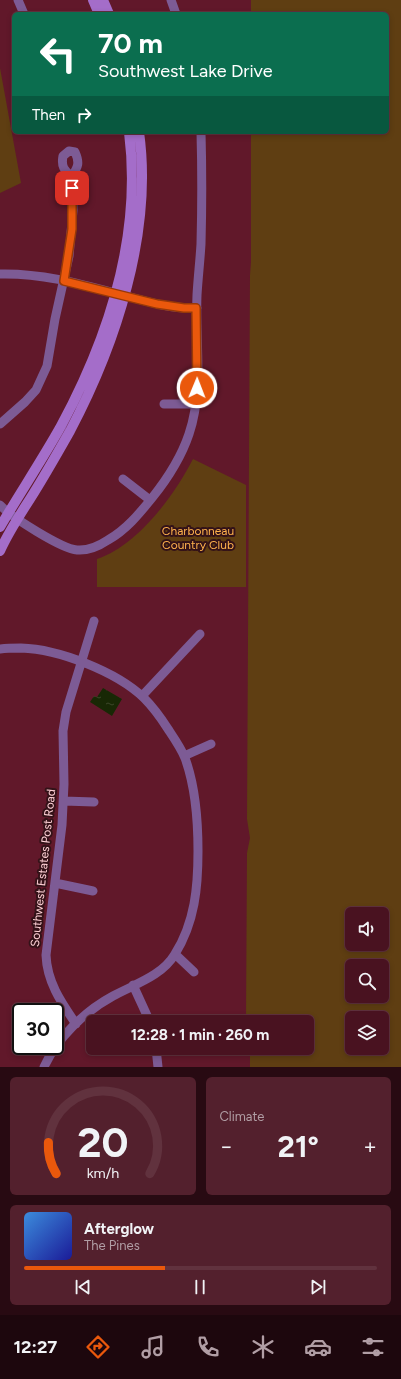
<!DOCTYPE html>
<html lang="en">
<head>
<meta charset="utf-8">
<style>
  :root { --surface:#491220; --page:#53202d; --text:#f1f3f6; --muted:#b19ea5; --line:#61323e; --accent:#ea580c }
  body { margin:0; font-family:Figtree,sans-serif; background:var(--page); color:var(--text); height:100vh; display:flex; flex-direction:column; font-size:15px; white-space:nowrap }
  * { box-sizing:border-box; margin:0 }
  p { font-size:13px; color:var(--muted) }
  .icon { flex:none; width:22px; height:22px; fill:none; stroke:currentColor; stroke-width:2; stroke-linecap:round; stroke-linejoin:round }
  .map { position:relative; height:1067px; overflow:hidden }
  .side { display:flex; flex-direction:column; gap:10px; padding:10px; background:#280a12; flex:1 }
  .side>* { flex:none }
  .top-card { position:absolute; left:12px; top:12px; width:377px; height:122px; border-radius:6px; box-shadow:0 2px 6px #0003,0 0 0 1px var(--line); background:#0b6e4f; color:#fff; overflow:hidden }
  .controls { position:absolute; left:345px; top:907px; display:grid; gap:8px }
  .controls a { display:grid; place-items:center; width:44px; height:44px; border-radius:6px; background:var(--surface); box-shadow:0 2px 6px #0003,0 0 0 1px var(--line); font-size:20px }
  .speed { position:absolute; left:12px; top:1003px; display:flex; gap:8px; font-size:20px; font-weight:700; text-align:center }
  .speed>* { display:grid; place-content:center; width:52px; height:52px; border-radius:50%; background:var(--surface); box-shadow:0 2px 6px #0003,0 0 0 1px var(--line); line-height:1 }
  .speed .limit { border:2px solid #111; border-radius:6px; background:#fff; color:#111 }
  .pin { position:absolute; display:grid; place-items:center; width:34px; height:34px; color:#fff; margin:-17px; border-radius:8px; box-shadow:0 2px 6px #0006 }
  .me { position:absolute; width:44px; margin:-22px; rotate:1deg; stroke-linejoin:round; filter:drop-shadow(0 0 3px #0008) }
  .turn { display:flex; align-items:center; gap:14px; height:84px; padding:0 20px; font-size:18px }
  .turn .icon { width:52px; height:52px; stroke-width:2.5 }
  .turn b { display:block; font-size:28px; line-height:34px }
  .then { display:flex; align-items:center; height:38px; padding:0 20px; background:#0003; gap:8px; font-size:15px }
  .big { font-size:30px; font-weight:700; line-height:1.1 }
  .side .tile { flex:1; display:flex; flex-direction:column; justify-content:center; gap:6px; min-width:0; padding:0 14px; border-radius:6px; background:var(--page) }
  .side .dial { align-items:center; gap:0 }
  .dial svg { height:104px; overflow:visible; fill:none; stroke:var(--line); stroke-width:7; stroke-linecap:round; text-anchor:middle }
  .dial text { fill:var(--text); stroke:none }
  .song { display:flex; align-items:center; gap:12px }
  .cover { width:48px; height:48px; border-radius:6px; background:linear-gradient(135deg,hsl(210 70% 55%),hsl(240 70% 35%)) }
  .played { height:4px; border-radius:2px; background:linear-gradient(90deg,var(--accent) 40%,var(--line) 40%) }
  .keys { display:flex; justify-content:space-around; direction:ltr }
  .heat { display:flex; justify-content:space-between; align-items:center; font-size:22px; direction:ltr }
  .side .tiles { flex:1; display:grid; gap:10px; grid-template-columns:1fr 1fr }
  .tile:last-child { grid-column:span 2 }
  .trip { position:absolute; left:86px; top:1015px; width:228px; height:40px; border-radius:6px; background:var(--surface); box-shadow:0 2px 6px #0003,0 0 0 1px var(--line); font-weight:700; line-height:40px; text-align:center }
  .tabs { display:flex; height:64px; justify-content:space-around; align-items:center; background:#1d070d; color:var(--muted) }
  .tabs .icon { width:28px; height:28px }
  .tabs .selected { color:var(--accent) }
  .tabs b { font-size:18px; color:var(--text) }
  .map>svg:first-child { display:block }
  .green { fill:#5f3e12; fill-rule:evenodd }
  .water { fill:url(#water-ripples) }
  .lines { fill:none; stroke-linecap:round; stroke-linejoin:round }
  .street { stroke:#7d5b95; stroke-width:9 }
  .secondary { stroke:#a46dc9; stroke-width:10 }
  .route-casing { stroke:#983908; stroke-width:10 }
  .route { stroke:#ea580c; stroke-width:7 }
  .labels { text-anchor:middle; stroke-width:4; stroke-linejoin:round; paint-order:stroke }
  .park-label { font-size:12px; fill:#ffb24d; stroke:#331218 }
  .street-label { font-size:12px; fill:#ffd1d6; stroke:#331218 }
</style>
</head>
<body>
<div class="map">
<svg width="401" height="1067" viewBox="0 0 401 1067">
  <defs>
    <pattern id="water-ripples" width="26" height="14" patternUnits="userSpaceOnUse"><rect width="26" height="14" fill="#182805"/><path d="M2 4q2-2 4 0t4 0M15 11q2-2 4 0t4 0" fill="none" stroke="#3b4629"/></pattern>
  </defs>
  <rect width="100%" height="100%" fill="#61182a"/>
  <path class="green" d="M251,0H401V1067H250V1055L248,1048H307V1022H246L247,853L250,838L247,819L250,275L251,262V132H387V14H251ZM352,914H382V944H352ZM352,966H382V996H352ZM352,1018H382V1048H352Z
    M0,68L21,183L0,193Z
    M193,459L246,485V587H97V559C137,546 174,496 193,459Z"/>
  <path class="water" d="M103,688L122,699L112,716L90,702L94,696L97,697Z"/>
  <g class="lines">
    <path class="street" d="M18,0L24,14
      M171,0L176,14
      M69,151L75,152C80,163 78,167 72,176C64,171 61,166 63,156Z
      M0,274C39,273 78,283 115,293C142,300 168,309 197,308
      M164,404H195
      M0,424L25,402L36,390L47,366L55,319L69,256L73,210L72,176
      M123,479L150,500
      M0,505C11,517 62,549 77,550C89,551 99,546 108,540C126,530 139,514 152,498C168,478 181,458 189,434C204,390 195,341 197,295C198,278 200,261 201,244C202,207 202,169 201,132
      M0,649C7,648 14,648 21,648C59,649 117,672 144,698C153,707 161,718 168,729C174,738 181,748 185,758C196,788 198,820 198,851C198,887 195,922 175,954C162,976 135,984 113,996C85,1011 57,1038 44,1067
      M142,696L200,634
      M184,756L211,744
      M64,801L94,802
      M55,883L93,891
      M175,954L194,972
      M133,985L150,1022
      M76,1024C61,1002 47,982 46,955L62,825L64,784L63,731L66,712L94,621
      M156,1048L158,1067"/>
    <path class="secondary" d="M93,0L99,14
      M103,0L109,14
      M0,527C20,493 42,460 61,426C109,337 142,234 129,132
      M0,551C8,533 19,516 30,499C44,477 57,454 70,431C116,344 153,232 139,132"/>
  </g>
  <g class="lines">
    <defs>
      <path id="route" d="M72,188V229L64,281L157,304L184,308H196L197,388"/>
    </defs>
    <use href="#route" class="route-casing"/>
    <use href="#route" class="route"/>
  </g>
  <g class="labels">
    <g class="park-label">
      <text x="198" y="535">Charbonneau<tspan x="198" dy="14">Country Club</tspan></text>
    </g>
    <g class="street-label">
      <text transform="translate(43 868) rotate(-84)" y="4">Southwest Estates Post Road</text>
    </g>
  </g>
</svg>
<div class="controls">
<a><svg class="icon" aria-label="sound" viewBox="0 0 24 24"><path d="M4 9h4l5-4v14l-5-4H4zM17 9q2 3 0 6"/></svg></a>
<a><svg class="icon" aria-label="search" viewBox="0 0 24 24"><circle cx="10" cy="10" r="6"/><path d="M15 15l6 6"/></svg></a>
<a><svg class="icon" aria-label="layers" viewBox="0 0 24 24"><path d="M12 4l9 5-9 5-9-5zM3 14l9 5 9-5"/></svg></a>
</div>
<div class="speed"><div class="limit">30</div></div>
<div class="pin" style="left:72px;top:188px;background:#d93025"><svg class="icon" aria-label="arrive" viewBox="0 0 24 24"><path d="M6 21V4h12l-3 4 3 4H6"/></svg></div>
<svg class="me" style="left:197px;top:388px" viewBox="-20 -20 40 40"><circle r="17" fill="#ea580c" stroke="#fff" stroke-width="3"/><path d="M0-11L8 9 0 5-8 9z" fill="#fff"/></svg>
<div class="trip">12:28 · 1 min · 260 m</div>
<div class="top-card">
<div class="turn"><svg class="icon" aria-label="left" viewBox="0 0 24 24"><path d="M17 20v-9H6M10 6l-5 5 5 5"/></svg><div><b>70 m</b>Southwest Lake Drive</div></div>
<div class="then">Then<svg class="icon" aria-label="right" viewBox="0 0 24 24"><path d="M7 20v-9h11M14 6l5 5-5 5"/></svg></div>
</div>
</div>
<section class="side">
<div class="tiles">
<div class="tile dial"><svg viewBox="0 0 100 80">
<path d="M14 69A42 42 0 1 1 86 69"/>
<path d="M14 69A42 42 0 0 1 8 45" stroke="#ea580c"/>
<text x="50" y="56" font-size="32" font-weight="700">20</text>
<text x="50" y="72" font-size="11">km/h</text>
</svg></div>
<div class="tile"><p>Climate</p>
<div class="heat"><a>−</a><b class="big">21°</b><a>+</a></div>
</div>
<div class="tile">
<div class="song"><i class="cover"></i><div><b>Afterglow</b><p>The Pines</p></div></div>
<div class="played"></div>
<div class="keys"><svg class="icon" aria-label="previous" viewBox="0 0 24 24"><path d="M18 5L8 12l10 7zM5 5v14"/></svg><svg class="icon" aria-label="pause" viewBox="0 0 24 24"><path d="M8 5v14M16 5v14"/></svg><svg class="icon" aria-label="next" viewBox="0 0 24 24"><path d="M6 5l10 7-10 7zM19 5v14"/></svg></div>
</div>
</div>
</section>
<nav class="tabs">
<b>12:27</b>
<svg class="icon selected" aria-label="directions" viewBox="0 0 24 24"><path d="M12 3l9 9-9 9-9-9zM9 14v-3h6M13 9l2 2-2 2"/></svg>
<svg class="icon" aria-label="music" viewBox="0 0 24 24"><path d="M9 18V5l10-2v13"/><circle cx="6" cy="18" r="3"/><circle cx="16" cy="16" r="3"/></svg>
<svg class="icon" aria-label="phone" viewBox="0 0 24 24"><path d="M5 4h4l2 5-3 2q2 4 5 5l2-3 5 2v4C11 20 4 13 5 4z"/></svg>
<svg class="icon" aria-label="climate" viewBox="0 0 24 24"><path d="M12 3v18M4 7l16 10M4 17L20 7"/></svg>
<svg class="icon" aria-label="car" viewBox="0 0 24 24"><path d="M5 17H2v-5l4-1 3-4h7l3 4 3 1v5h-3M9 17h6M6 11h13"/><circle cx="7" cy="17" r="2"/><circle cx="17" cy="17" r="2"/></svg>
<svg class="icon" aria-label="filters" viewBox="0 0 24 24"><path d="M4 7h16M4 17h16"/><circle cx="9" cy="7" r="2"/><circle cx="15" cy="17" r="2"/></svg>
</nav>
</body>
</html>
